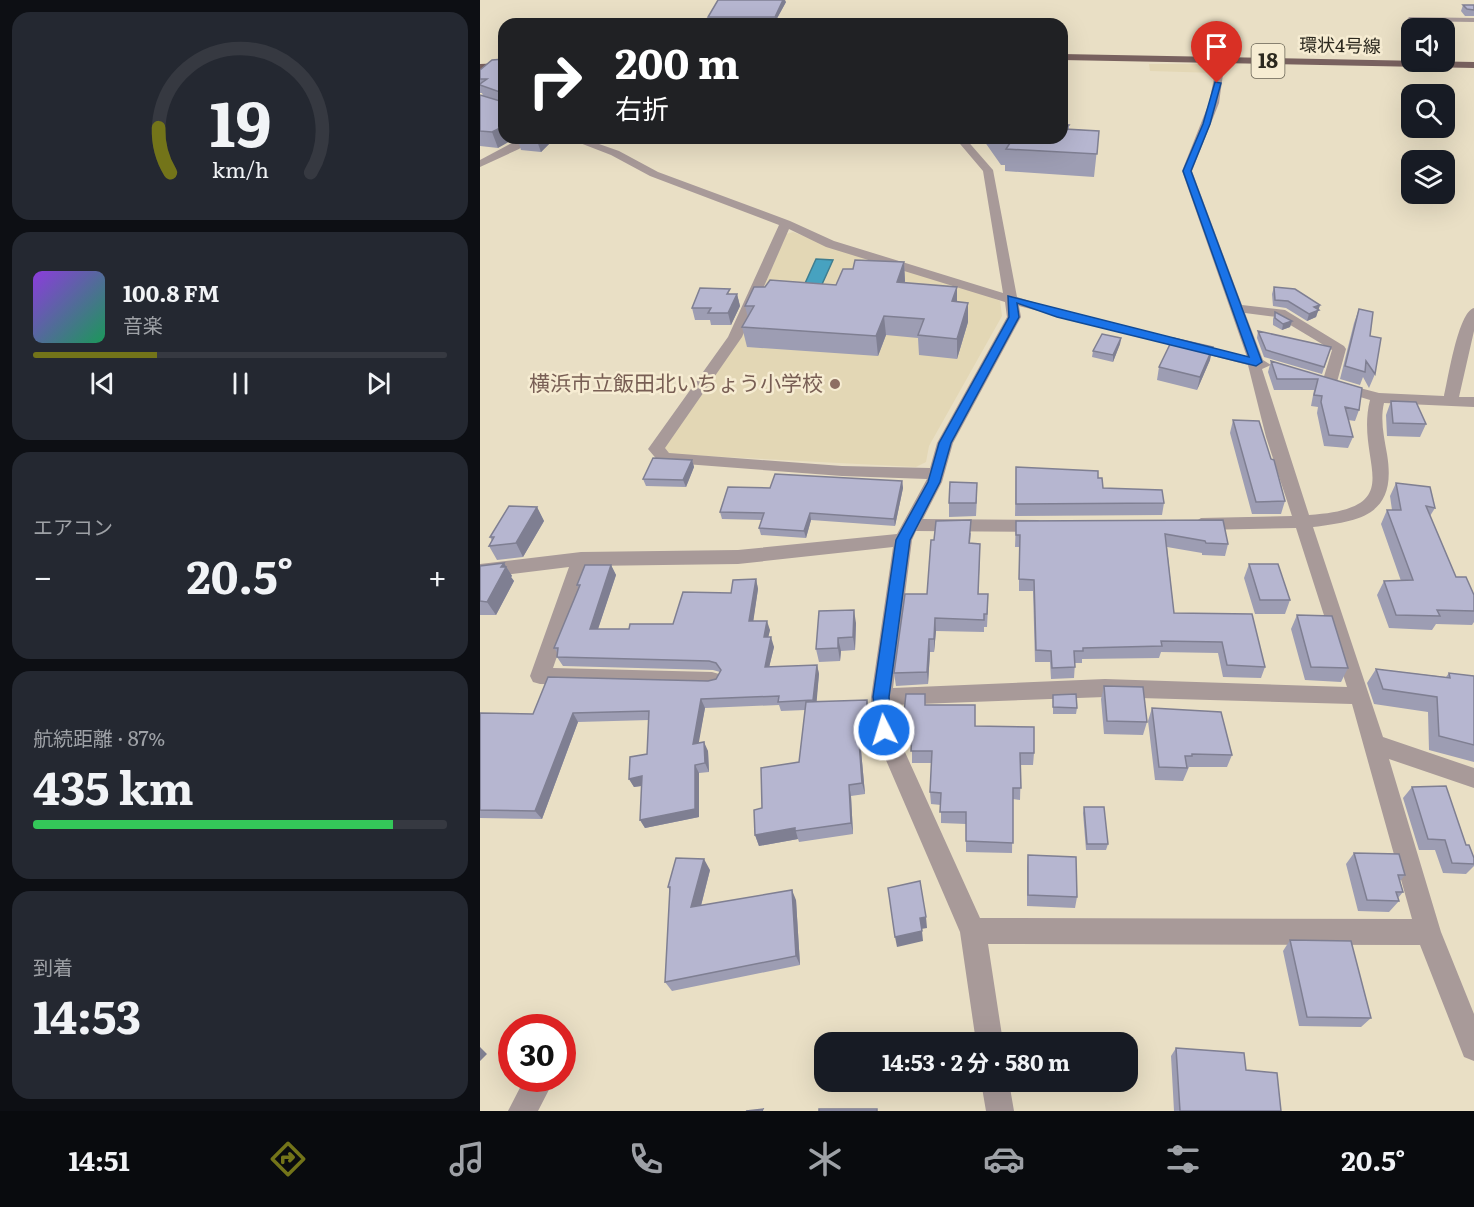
<!DOCTYPE html>
<html lang="ja">
<head>
<meta charset="utf-8">
<style>
  :root { --surface:#171b24; --page:#242831; --text:#f1f3f6; --muted:#9ea1a6; --line:#363941; --accent:#737419 }
  body { margin:0; font-family:Literata,"Noto Sans JP",serif; background:var(--page); color:var(--text); height:100vh; display:flex; flex-direction:column; font-size:22px; white-space:nowrap }
  * { box-sizing:border-box; margin:0 }
  p { font-size:20px; color:var(--muted) }
  .icon { flex:none; width:33px; height:33px; fill:none; stroke:currentColor; stroke-width:2; stroke-linecap:round; stroke-linejoin:round }
  .map { position:relative; flex:1; overflow:hidden }
  .details { display:flex; flex-direction:column; gap:12px; padding:12px; background:#0d0f14; width:480px }
  .details>* { flex:none }
  .guide { position:absolute; left:18px; top:18px; width:570px; height:126px; border-radius:18px; box-shadow:0 6px 24px #0002; background:#202124; color:#fff; overflow:hidden }
  .buttons { position:absolute; left:921px; top:18px; display:grid; gap:12px }
  .buttons a { display:grid; place-items:center; width:54px; height:54px; border-radius:12px; background:var(--surface); box-shadow:0 6px 24px #0002; font-size:30px }
  .speed { position:absolute; left:18px; top:1014px; display:flex; gap:12px; font-size:30px; font-weight:700; text-align:center }
  .speed>* { display:grid; place-content:center; width:78px; height:78px; border-radius:50%; background:var(--surface); box-shadow:0 6px 24px #0002; line-height:1 }
  .speed .limit { border:9px solid #d22; background:#fff; color:#111 }
  .pin { position:absolute; display:grid; place-items:center; width:51px; height:51px; color:#fff; margin:-62px -26px; border-radius:50% 50% 50% 0; rotate:-45deg; box-shadow:0 0 6px #0007 }
  .pin .icon { rotate:45deg }
  .me { position:absolute; width:66px; margin:-33px; rotate:355deg; stroke-linejoin:round; filter:drop-shadow(0 0 4px #0008) }
  .turn { display:flex; align-items:center; gap:21px; height:126px; padding:0 18px; font-size:27px }
  .turn .icon { width:78px; height:78px; stroke-width:2.5 }
  .turn b { display:block; font-size:42px; line-height:51px }
  .big { font-size:45px; font-weight:700; line-height:1.1 }
  .details .card { flex:1; display:flex; flex-direction:column; justify-content:center; gap:9px; min-width:0; padding:0 21px; border-radius:18px; background:var(--page) }
  .details .dial { align-items:center; gap:0 }
  .dial svg { height:156px; overflow:visible; fill:none; stroke:var(--line); stroke-width:7; stroke-linecap:round; text-anchor:middle }
  .dial text { fill:var(--text); stroke:none }
  .song { display:flex; align-items:center; gap:18px }
  .cover { width:72px; height:72px; border-radius:9px; background:linear-gradient(135deg,hsl(270 70% 55%),hsl(150 70% 35%)) }
  .played { height:6px; border-radius:3px; background:linear-gradient(90deg,var(--accent) 30%,var(--line) 30%) }
  .keys { display:flex; justify-content:space-around; direction:ltr }
  .heat { display:flex; justify-content:space-between; align-items:center; font-size:33px; direction:ltr }
  .charge { height:9px; border-radius:4px; background:linear-gradient(90deg,#34c759 87%,var(--line) 0) }
  .trip { position:absolute; left:334px; top:1032px; width:324px; height:60px; border-radius:18px; background:var(--surface); box-shadow:0 6px 24px #0002; font-weight:700; line-height:60px; text-align:center }
  .menu { display:flex; height:96px; justify-content:space-around; align-items:center; background:#090b0e; color:var(--muted) }
  .menu .icon { width:42px; height:42px }
  .menu .current { color:var(--accent) }
  .menu b { font-size:27px; color:var(--text) }
  main { display:flex; flex:1; min-height:0 }
  .map>svg:first-child { display:block }
  .built { fill:#e3d7b5 }
  .water { fill:#47a2c0; stroke:#3f7d8f; stroke-width:1.5 }
  .lines { fill:none; stroke-linecap:round; stroke-linejoin:round }
  .minor { fill:#a89a99; fill-rule:evenodd }
  .major { fill:#78615f; fill-rule:evenodd }
  .wall { fill:#9d9db3 }
  .shaded-wall { fill:#7f7f92 }
  .building { fill:#b6b6d0; stroke:#7f7f92; stroke-width:1.5 }
  .route { fill:#1a73e8; stroke:#114b97; stroke-width:1.5 }
  .education-dot { fill:#8d6e63; stroke:#f6ecd2; stroke-width:2 }
  .labels { text-anchor:middle; stroke-width:5; stroke-linejoin:round; paint-order:stroke }
  .far-street-label { font-size:18px; fill:#2b281e; stroke:#f6ecd2 }
  .shield { fill:#f6ecd2; stroke:#686354; stroke-width:1.5 }
  .shield-label { font-size:20px; font-weight:bold; fill:#2b281e }
  .education-label { font-size:21px; fill:#785e54; stroke:#f6ecd2; text-anchor:end }
</style>
</head>
<body>
<main>
<section class="details">
<div class="card dial"><svg viewBox="0 0 100 80">
<path d="M14 69A42 42 0 1 1 86 69"/>
<path d="M14 69A42 42 0 0 1 8 46" stroke="#737419"/>
<text x="50" y="56" font-size="32" font-weight="700">19</text>
<text x="50" y="72" font-size="11">km/h</text>
</svg></div>
<div class="card">
<div class="song"><i class="cover"></i><div><b>100.8 FM</b><p>音楽</p></div></div>
<div class="played"></div>
<div class="keys"><svg class="icon" aria-label="previous" viewBox="0 0 24 24"><path d="M18 5L8 12l10 7zM5 5v14"/></svg><svg class="icon" aria-label="pause" viewBox="0 0 24 24"><path d="M8 5v14M16 5v14"/></svg><svg class="icon" aria-label="next" viewBox="0 0 24 24"><path d="M6 5l10 7-10 7zM19 5v14"/></svg></div>
</div>
<div class="card"><p>エアコン</p>
<div class="heat"><a>−</a><b class="big">20.5°</b><a>+</a></div>
</div>
<div class="card"><p>航続距離 · 87%</p><b class="big">435 km</b><div class="charge"></div></div>
<div class="card"><p>到着</p><b class="big">14:53</b></div>
</section>
<div class="map">
<svg width="994" height="1111" viewBox="0 0 994 1111">
  <rect width="100%" height="100%" fill="#e9dfc5"/>
  <path class="built" d="M669,64H737L736,73L670,71Z
    M313,232L358,249L498,292L520,301L522,316L449,446L446,462L436,467L188,454L183,449L269,323L306,234Z"/>
  <path class="water" d="M336,259L353,260L339,291L322,290Z"/>
  <g class="lines">
    <path class="minor" d="M929,17L994,18V22L926,21Z
      M738,58L745,60L739,103L712,171L762,305L805,310L864,346L866,349L857,382L899,393L964,396C968,380 978,312 994,308V331L979,397H994V407L904,403C900,420 904,437 907,454C917,514 883,521 833,527L903,737L994,768V788L909,759L961,932L994,1014V1061L984,1057L940,945L508,944L523,1042H496L480,932L393,730L391,697L413,547L258,564L108,566L73,668L232,672L239,674L242,680L239,686L232,688L60,684L53,682L50,676L89,567L0,578V564L101,552L258,550L417,534L447,479L362,476L179,462L168,449L248,337L299,225L170,176L131,155L87,138H102L139,151L178,172L310,221L354,241L523,293L503,171L475,138H485L513,170L537,297L585,312L767,357L702,171L729,103ZM309,229L346,247L525,302L527,317L457,443L450,468L362,466L189,453L185,448L262,337ZM539,306L768,365L786,437L812,516L721,518L712,524L721,530L816,528L867,687L625,679L413,688L432,540L436,531L558,532L567,526L558,520L443,519L462,482L473,443L541,317ZM765,313L797,317L852,350L842,383L844,386L890,400C874,463 933,508 829,515L782,369L791,365L783,360ZM625,697L872,704L932,919L500,918L415,730L412,705Z
      M41,138H52L39,149L0,167V160Z
      M45,1078H75L58,1111H28Z
      M501,1082H529L534,1111H506Z"/>
    <path class="major" d="M582,54L994,62V68L582,60Z
      M24,63V69L0,70V64Z"/>
  </g>
  <path class="wall" d="M306,2L295,22H229L228,17Z
    M983,5H994V16H985L981,11Z
    M24,59L18,148L0,146V95L3,96L2,93H0V70Z
    M589,125V129L619,131L614,177L525,171V165H521L502,138H582Z
    M37,138H75L61,152L41,150Z
    M424,262L425,283L477,287V302L488,303V322L477,359L439,355L438,338L406,335L398,356L267,347L262,327L268,318L265,306L285,287L356,285L373,269Z
    M794,287L840,305L836,317L827,321L806,308L793,306L792,294Z
    M251,294H257L260,306L251,325H231L230,320H215L212,308Z
    M879,309L890,336L895,374L889,388L883,377L880,385L860,379L874,323Z
    M795,312L812,321L810,327L802,330L793,325V319Z
    M778,331L851,347L842,374L784,357L777,338Z
    M641,338L640,344L633,362L612,357L613,351Z
    M730,360L717,390L677,380L679,367Z
    M791,361L882,388L879,410L875,421L868,420L873,437L868,448L844,446L837,413L838,407L831,406L834,390H794L788,372Z
    M911,401L946,424L940,437L907,436L906,415Z
    M753,420L791,459L805,501L801,514H772L750,433Z
    M212,460L214,467L206,487L166,486L163,479Z
    M536,467L618,478L623,488L684,503L682,515L535,516Z
    M422,481L423,488L415,526L331,520L326,538L281,535L279,528L282,520L242,519L240,512L290,488Z
    M916,483L955,508L950,516L976,577L994,595V622L992,625L956,624L952,630L909,628L897,595L904,581H921L901,524L907,510H912L910,496Z
    M497,497L496,516L469,517V503Z
    M57,507L64,521L43,557L17,560L9,546L12,541L10,537Z
    M743,520L748,544L745,556L722,555V553L687,547L694,613L785,667L781,678L743,677L738,653L681,652L679,658L602,659V663H595L594,678L571,679L570,662H555L553,591H539V547H535L536,521Z
    M491,533L490,543L500,557L498,594L508,607L507,627H504V632L456,631L454,652H450L448,684L416,686L414,673L447,594L454,540Z
    M24,563L32,576L31,577L34,581L16,615H0V566Z
    M769,564L810,600L805,614H775L764,578Z
    M131,565L136,575L118,629H149L193,624L276,579L278,589L273,621L290,630L288,637L294,647L289,667L337,665L339,674L336,702L387,700L389,712L388,739H380L385,794L371,796L373,834L319,842L318,839L279,846L275,835L282,808L319,762L325,710L301,711L299,705L225,708L218,743L228,751L229,772L219,773V817L165,828L160,820L162,786L154,787L149,779L167,754L169,720L98,722L62,819L0,818V713L53,714L236,679L240,672L233,670L83,666L77,657L78,654L74,648L99,589L97,585Z
    M817,615L868,668L861,682L825,680L811,629Z
    M376,623L375,650L361,651L360,661L339,662L336,649Z
    M896,669L966,677L969,673L994,676V762L949,750L948,712L894,704L887,683Z
    M624,686L667,722L663,735L624,734L621,699Z
    M573,695L597,708L596,714H573Z
    M446,705L554,753L553,765H541L540,800L533,799L532,853L486,852V824L461,823V805L451,804L450,792L452,763H432V746H429L428,733H425L423,721Z
    M672,708L752,755L747,767H709L703,781L675,780L668,721Z
    M932,787L986,845L994,858V866L986,874L963,873L955,850H939L923,798Z
    M604,807L628,844L626,850H606L603,813Z
    M874,853L925,875L920,881L923,892L918,898L919,901L909,912L878,911L866,864Z
    M548,855L597,897L595,908L547,906V867Z
    M230,870L221,906L316,900L320,965L192,991L185,982L190,891L188,887Z
    M810,940L891,1018L881,1027L819,1026L803,951Z
    M696,1048L766,1070L801,1111H694L691,1056Z"/>
  <path class="shaded-wall" d="M303,0H305L306,2L295,22V17Z
    M24,126V138H36L18,148L12,132Z
    M56,138H75L61,152Z
    M424,262L425,281L418,302L417,282Z
    M477,287V307L472,301Z
    M257,294L260,306L251,325L248,313Z
    M488,303V322L477,359V339Z
    M840,305L836,317L827,321L829,314L834,307Z
    M404,316L406,335L398,356L396,336Z
    M812,321L810,327L802,330L803,324Z
    M641,338L640,344L633,362V355Z
    M733,347L730,360L717,390L720,377Z
    M212,460L214,467L206,487L203,480Z
    M422,481L423,488L415,526L414,519Z
    M57,507L64,521L43,557L36,543Z
    M330,513L331,520L326,538L324,531Z
    M24,563L32,576L31,577L34,581L16,615L7,602Z
    M131,565L136,575L115,638L110,629Z
    M276,579L278,589L272,630L269,621Z
    M374,610L376,623L375,650L373,637Z
    M455,618L456,631L454,652V639Z
    M287,621L290,630L286,647L284,637Z
    M291,637L294,647L287,676L285,667Z
    M358,638L361,651L360,661L358,648Z
    M449,639L450,652L448,684L447,672Z
    M337,665L339,674L336,709L333,700Z
    M221,699L225,708L217,753L213,744Z
    M387,700L389,712L388,739L386,727Z
    M93,713L98,722L62,819L55,811Z
    M378,727L380,739L385,794L382,783Z
    M224,742L228,751L229,772L225,763Z
    M215,765L219,773V817L165,828L160,820Z
    M162,776L167,785L154,787L149,779Z
    M369,785L371,796L373,834L371,823Z
    M315,828L318,839L279,846L275,835Z
    M224,859L230,870L218,917L211,907Z
    M312,890L316,900L320,965L316,956Z
    M446,917L447,928L441,929L440,918Z
    M442,931L443,941L417,947L415,937Z
    M0,1047L7,1054L0,1061Z"/>
  <path class="building" d="M238,0H303L295,17H228Z
    M983,5H994V10L987,9Z
    M369,22H396L395,24H368Z
    M24,59V126L12,132L0,131V95L20,101V92L0,85V84L7,79H0V70L12,60Z
    M582,124L589,125L585,129L619,131L617,154L526,149L530,143L521,142L518,138H582Z
    M375,260L424,262L417,282L477,287L472,301L488,303L477,339L438,335L444,319L404,316L396,336L262,327L274,306H265L274,287H285L290,280L356,285L363,269H373Z
    M794,287L815,289L840,305L834,307L839,310L829,314L808,301L795,300Z
    M220,288L250,289L247,294H257L248,313H228L231,308H212Z
    M879,309L893,312L890,336L901,338L895,374L886,361L885,372L865,366Z
    M795,312L812,321L803,324L795,318Z
    M778,331L851,347L844,367L786,350Z
    M622,334L641,338L633,355L613,351Z
    M693,338L733,347L720,377L679,367Z
    M791,361L882,388L879,410L865,407L873,437L849,435L841,402L842,396L834,395L838,379H797Z
    M911,401L936,402L946,424L913,423Z
    M753,420L779,421L791,459L794,460L805,501L776,502Z
    M173,458L212,460L203,480L163,479Z
    M536,467L618,471V478H622L623,488L682,490L684,503L536,504Z
    M295,474L422,481L414,519L330,513L324,531L279,528L284,513L240,512L248,487L290,488Z
    M470,482L497,483L496,503H469Z
    M916,483L950,487L955,508L946,506L976,577H986L994,595V611L957,610L960,616L916,615L904,581L933,580L907,510H921Z
    M29,506L57,507L36,543L9,546L14,537H10Z
    M491,520L489,543L500,544L498,594H508L507,614H504V620L455,618L454,639H449L447,672L414,673L425,594H447L451,540H454L456,521Z
    M743,520L748,544L726,543L725,541L685,534L694,613L772,614L785,667L747,665L742,642L681,641L682,646L603,648V651H594L595,667L572,668L571,651L556,650L554,580L539,579L540,535H536V521Z
    M24,563L21,567H26L7,602L0,601V566Z
    M769,564H798L810,600H780Z
    M105,565H131L110,629H149L150,624H193L203,592L251,593L253,580L276,579L269,621H287L284,637H291L285,667L337,665L333,700L298,702L299,696L221,699L213,744L224,742L225,763L215,765V809L160,820L162,776L149,779L150,757L167,754L169,711L93,713L55,811L0,810V713L53,714L68,677L228,681L236,679L241,670L236,663L229,661L77,657L78,648H74L100,585H97Z
    M374,610L373,637L358,638V648L336,649L339,611Z
    M817,615L852,616L868,668L831,667Z
    M896,669L970,678L969,673L994,676V745L959,736L957,697L903,689Z
    M624,686L663,687L667,722L627,721Z
    M426,694H445V705H495V726L554,727V753H540L541,788H533V843L486,841V812H460L461,793L450,792L452,751H431L432,734H428L429,720L423,721Z
    M596,694L597,708L573,707V695Z
    M387,700L386,727H378L382,783L369,785L371,823L315,831V828L275,835L274,810L282,808L281,768L319,762L326,702Z
    M672,708L741,712L752,755L712,754V756H705L707,768L679,767Z
    M966,786L986,845H989L994,858V864L972,863L965,840L948,839L932,787Z
    M604,807H624L628,844H607Z
    M874,853L919,854L925,875H918L923,892H916L919,901L887,900Z
    M548,855L596,857L597,897L548,895Z
    M196,858L224,859L211,907L312,890L316,956L185,982L190,887H188Z
    M440,881L446,917L440,918L442,931L415,937L408,888Z
    M810,940L871,941L891,1018L827,1017Z
    M696,1048L764,1053L766,1070L797,1073L801,1111H700Z
    M283,1109L282,1111H266Z
    M339,1109H397V1111H339Z"/>
  <path class="route" d="M735,82L741,83L730,124L711,171L782,362L776,366L577,317L537,303L539,317L471,443L460,482L430,540L409,697L412,730L410,735H398L393,697L416,540L448,482L459,443L529,317L528,296L769,357L703,171L723,124Z"/>
  <circle class="education-dot" cx="355" cy="384" r="6"/>
  <g class="labels">
    <g class="far-street-label">
      <text transform="translate(860 46) rotate(1)" y="6">環状4号線</text>
    </g>
    <rect class="shield" x="771.5" y="44" width="33" height="34" rx="4.5"/>
    <g class="shield-label">
      <text x="788" y="68">18</text>
    </g>
    <g class="education-label">
      <text x="343" y="391">横浜市立飯田北いちょう小学校</text>
    </g>
  </g>
</svg>
<div class="buttons">
<a><svg class="icon" aria-label="sound" viewBox="0 0 24 24"><path d="M4 9h4l5-4v14l-5-4H4zM17 9q2 3 0 6"/></svg></a>
<a><svg class="icon" aria-label="search" viewBox="0 0 24 24"><circle cx="10" cy="10" r="6"/><path d="M15 15l6 6"/></svg></a>
<a><svg class="icon" aria-label="layers" viewBox="0 0 24 24"><path d="M12 4l9 5-9 5-9-5zM3 14l9 5 9-5"/></svg></a>
</div>
<div class="speed"><div class="limit">30</div></div>
<div class="pin" style="left:737px;top:83px;background:#d93025"><svg class="icon" aria-label="arrive" viewBox="0 0 24 24"><path d="M6 21V4h12l-3 4 3 4H6"/></svg></div>
<svg class="me" style="left:404px;top:730px" viewBox="-20 -20 40 40"><circle r="17" fill="#1a73e8" stroke="#fff" stroke-width="3"/><path d="M0-11L8 9 0 5-8 9z" fill="#fff"/></svg>
<div class="trip">14:53 · 2 分 · 580 m</div>
<div class="guide">
<div class="turn"><svg class="icon" aria-label="right" viewBox="0 0 24 24"><path d="M7 20v-9h11M14 6l5 5-5 5"/></svg><div><b>200 m</b>右折</div></div>
</div>
</div>
</main>
<nav class="menu">
<b>14:51</b>
<svg class="icon current" aria-label="directions" viewBox="0 0 24 24"><path d="M12 3l9 9-9 9-9-9zM9 14v-3h6M13 9l2 2-2 2"/></svg>
<svg class="icon" aria-label="music" viewBox="0 0 24 24"><path d="M9 18V5l10-2v13"/><circle cx="6" cy="18" r="3"/><circle cx="16" cy="16" r="3"/></svg>
<svg class="icon" aria-label="phone" viewBox="0 0 24 24"><path d="M5 4h4l2 5-3 2q2 4 5 5l2-3 5 2v4C11 20 4 13 5 4z"/></svg>
<svg class="icon" aria-label="climate" viewBox="0 0 24 24"><path d="M12 3v18M4 7l16 10M4 17L20 7"/></svg>
<svg class="icon" aria-label="car" viewBox="0 0 24 24"><path d="M5 17H2v-5l4-1 3-4h7l3 4 3 1v5h-3M9 17h6M6 11h13"/><circle cx="7" cy="17" r="2"/><circle cx="17" cy="17" r="2"/></svg>
<svg class="icon" aria-label="filters" viewBox="0 0 24 24"><path d="M4 7h16M4 17h16"/><circle cx="9" cy="7" r="2"/><circle cx="15" cy="17" r="2"/></svg>
<b>20.5°</b>
</nav>
</body>
</html>
